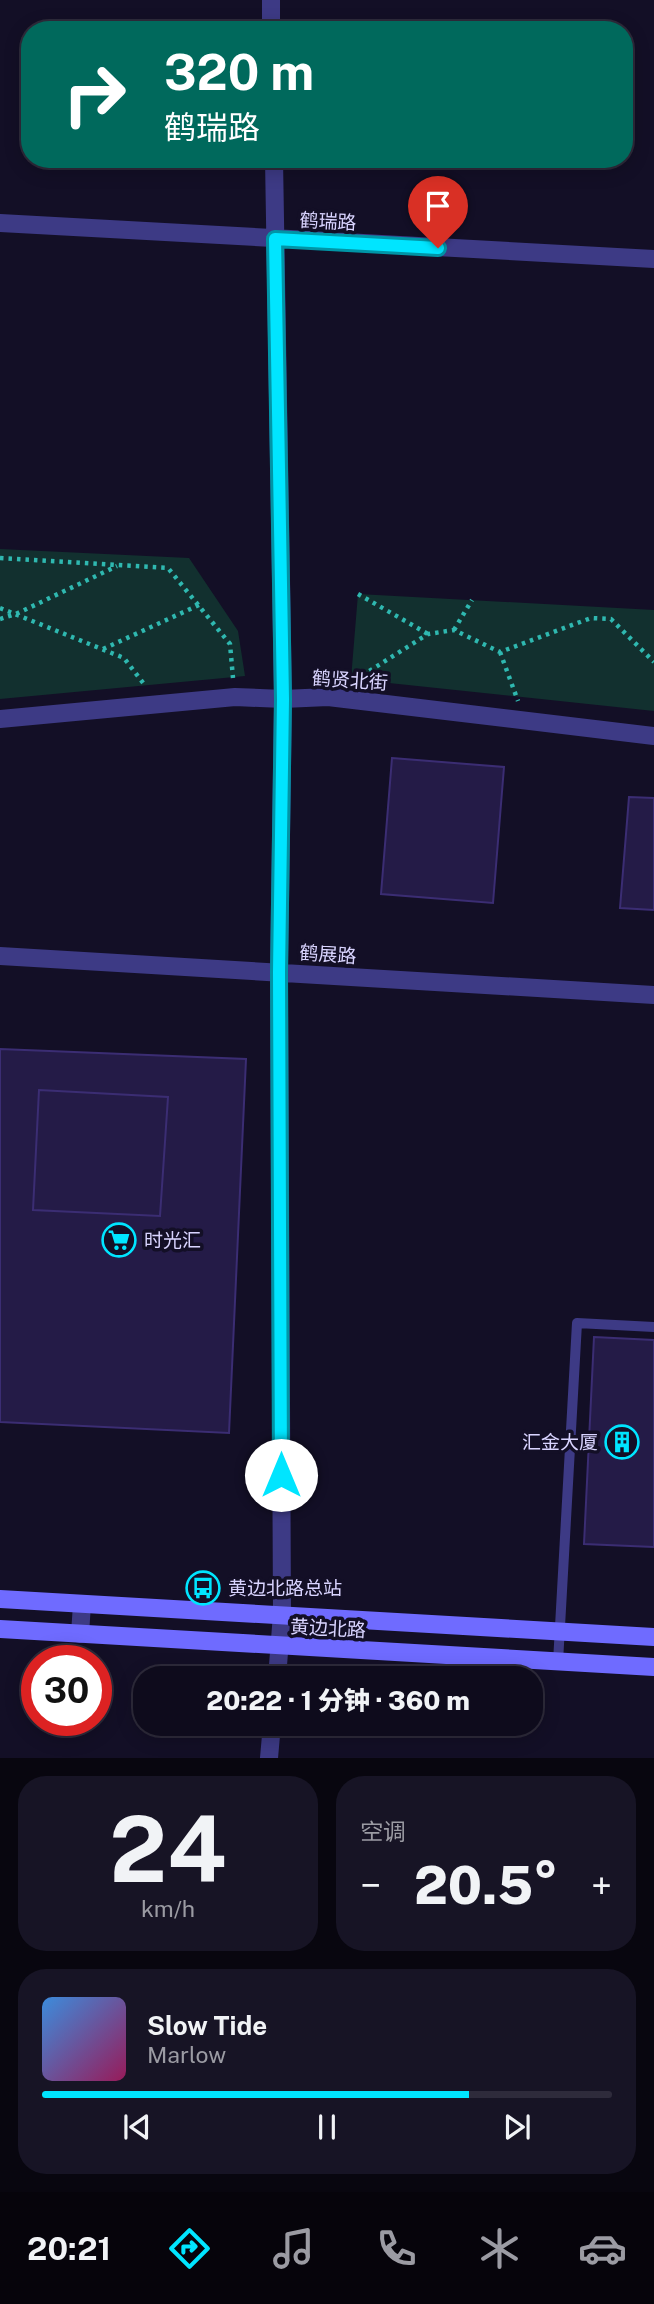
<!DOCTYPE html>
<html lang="zh">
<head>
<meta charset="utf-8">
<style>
  :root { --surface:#0e0b1c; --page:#171425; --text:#f1f3f6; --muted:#9b9ba3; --line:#2e2b3b; --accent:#00e5ff }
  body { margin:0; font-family:"Public Sans","Noto Sans SC",sans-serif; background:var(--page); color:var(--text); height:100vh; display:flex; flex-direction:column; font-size:26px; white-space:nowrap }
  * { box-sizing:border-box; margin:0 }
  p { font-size:23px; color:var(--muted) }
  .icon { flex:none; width:38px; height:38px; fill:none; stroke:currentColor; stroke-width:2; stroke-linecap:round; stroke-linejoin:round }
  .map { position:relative; height:1758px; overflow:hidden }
  .details { display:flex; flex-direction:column; gap:18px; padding:18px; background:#08060f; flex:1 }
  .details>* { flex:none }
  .hud { position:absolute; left:21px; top:21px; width:612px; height:147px; border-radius:28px; box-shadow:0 4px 18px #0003,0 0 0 2px var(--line); background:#00695c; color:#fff; overflow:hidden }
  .speed { position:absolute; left:21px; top:1645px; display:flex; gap:14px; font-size:35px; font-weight:700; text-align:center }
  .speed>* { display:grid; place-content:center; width:91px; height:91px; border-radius:50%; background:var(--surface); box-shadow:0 4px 18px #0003,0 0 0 2px var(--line); line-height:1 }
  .speed .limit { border:10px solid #d22; background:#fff; color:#111 }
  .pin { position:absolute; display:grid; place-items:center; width:60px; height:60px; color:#fff; margin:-72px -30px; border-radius:50% 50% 50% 0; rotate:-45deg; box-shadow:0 0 7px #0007 }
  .pin .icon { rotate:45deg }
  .me { position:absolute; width:77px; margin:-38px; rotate:0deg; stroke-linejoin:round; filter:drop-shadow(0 0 5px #0008) }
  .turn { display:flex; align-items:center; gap:24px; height:147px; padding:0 28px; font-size:32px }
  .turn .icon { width:91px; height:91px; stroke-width:2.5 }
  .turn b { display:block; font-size:49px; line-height:60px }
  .big { font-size:52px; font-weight:800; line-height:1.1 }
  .details .widget { flex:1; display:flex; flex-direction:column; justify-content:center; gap:10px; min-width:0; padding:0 24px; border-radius:28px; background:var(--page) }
  .details .dial { align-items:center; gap:0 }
  .dial b { font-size:91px; line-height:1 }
  .song { display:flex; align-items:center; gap:21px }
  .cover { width:84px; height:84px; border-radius:10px; background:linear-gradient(135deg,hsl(210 70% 55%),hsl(330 70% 35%)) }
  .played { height:7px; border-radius:4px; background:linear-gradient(90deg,var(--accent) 75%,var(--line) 75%) }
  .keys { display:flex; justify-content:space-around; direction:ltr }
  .heat { display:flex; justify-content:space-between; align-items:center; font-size:38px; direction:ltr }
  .details .tiles { flex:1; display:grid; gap:18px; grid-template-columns:1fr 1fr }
  .widget:last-child { grid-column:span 2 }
  .trip { position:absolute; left:133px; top:1666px; width:410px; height:70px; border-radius:28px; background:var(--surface); box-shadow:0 4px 18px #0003,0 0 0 2px var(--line); font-weight:800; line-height:70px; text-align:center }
  .menu { display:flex; height:112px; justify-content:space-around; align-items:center; background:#06040b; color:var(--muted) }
  .menu .icon { width:49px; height:49px }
  .menu .selected { color:var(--accent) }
  .menu b { font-size:32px; color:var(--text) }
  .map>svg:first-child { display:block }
  .green { fill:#12302f }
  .building { fill:#241b47; stroke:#3b2d73; stroke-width:2 }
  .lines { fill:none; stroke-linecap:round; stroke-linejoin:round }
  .path { stroke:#2fb8b0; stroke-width:4.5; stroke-dasharray:3.5 5; stroke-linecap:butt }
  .lane { stroke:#3d3a85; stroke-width:10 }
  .street { stroke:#3d3a85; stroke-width:18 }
  .secondary { stroke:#6f6bff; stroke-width:18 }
  .route-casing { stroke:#0095a6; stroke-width:18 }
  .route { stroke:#00e5ff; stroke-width:12 }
  .labels { text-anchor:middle; stroke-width:7; stroke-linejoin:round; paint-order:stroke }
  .street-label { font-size:19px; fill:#d9d4ff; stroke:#130f26 }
  .poi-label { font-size:19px; fill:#d9d4ff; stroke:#130f26; text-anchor:start }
</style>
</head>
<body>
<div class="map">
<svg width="654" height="1758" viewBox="0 0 654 1758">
  <rect width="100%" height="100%" fill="#130f26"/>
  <path class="green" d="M0,549L189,558L238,631L245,676L0,699Z
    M358,594L654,610V711L351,679Z"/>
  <path class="building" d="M392,758L504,767L493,903L381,894Z
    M629,797L654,798V910L620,908Z
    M0,1049L246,1059L229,1433L0,1422Z
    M39,1090L168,1097L160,1216L33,1210Z
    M594,1337L654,1340V1547L584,1544Z"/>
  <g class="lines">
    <path class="path" d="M0,558L168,568L230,644L233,678
      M358,594L428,634
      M0,608L124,658L144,684
      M0,619L16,614L117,566
      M454,630L472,600
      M103,649L199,605
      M500,652L518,701
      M355,680L428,634L454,630L500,652L591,618L611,619L654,662"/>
    <path class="lane" d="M558,1662L577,1323L654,1327"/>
    <path class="street" d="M271,0V30
      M274,159L283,699L279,972L282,1614L277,1678
      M0,223L654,259
      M0,719L235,697L283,699L328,697L654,736
      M0,956L654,995
      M80,1634L82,1604
      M269,1758L272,1724"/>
    <path class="secondary" d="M0,1599L654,1637
      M0,1629L654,1667"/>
  </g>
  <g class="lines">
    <defs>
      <path id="route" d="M281,1475L279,972L283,699L275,239L438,248"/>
    </defs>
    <use href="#route" class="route-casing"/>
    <use href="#route" class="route"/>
  </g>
  <defs>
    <symbol id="supermarket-ring" viewBox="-11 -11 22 22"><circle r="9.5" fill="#130f26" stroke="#00e5ff" stroke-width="1.5"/><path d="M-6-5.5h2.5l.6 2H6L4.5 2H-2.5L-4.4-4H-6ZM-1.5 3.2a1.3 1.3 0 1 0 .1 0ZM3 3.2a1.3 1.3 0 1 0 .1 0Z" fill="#00e5ff"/></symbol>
    <symbol id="building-ring" viewBox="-11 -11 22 22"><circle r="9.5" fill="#130f26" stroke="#00e5ff" stroke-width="1.5"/><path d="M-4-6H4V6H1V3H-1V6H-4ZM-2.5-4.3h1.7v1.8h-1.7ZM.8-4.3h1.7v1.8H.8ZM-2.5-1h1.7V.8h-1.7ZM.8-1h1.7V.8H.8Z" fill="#00e5ff"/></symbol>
    <symbol id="bus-ring" viewBox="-11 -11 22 22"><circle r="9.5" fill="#130f26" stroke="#00e5ff" stroke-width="1.5"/><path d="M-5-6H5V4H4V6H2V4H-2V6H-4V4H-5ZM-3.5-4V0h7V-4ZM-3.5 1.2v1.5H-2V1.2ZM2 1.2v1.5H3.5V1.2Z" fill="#00e5ff"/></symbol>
  </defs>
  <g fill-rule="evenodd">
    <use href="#supermarket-ring" x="100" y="1221" width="38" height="38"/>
    <use href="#building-ring" x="603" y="1423" width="38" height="38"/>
    <use href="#bus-ring" x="184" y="1569" width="38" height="38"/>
  </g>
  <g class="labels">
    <g class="street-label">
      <text transform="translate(328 221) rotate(3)" y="7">鹤瑞路</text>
      <text transform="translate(350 680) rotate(4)" y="7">鹤贤北街</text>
      <text transform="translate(328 954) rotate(4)" y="7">鹤展路</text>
      <text transform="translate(328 1628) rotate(3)" y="7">黄边北路</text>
    </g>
    <g class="poi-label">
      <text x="144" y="1247">时光汇</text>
      <text x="598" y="1449" text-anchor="end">汇金大厦</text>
      <text x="228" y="1595">黄边北路总站</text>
    </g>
  </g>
</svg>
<div class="speed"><div class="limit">30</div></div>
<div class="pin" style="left:438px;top:248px;background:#d93025"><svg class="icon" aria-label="arrive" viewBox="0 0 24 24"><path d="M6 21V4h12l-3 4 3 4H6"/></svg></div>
<svg class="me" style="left:281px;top:1475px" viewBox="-20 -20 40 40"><circle r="19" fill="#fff"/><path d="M0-13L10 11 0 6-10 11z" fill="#00e5ff"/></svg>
<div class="trip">20:22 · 1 分钟 · 360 m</div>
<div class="hud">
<div class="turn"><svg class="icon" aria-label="right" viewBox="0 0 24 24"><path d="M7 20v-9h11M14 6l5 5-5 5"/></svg><div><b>320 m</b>鹤瑞路</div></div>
</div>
</div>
<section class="details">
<div class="tiles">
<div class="widget dial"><b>24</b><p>km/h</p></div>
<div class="widget"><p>空调</p>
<div class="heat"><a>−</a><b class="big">20.5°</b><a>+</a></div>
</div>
<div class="widget">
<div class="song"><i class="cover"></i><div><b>Slow Tide</b><p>Marlow</p></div></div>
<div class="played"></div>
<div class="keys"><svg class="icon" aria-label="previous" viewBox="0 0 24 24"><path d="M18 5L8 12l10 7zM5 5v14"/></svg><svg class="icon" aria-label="pause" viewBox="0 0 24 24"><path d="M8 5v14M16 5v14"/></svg><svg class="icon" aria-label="next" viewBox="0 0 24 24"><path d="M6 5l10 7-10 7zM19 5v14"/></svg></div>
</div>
</div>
</section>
<nav class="menu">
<b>20:21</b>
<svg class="icon selected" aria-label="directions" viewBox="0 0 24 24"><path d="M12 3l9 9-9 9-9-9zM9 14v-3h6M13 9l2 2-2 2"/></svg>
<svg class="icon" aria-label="music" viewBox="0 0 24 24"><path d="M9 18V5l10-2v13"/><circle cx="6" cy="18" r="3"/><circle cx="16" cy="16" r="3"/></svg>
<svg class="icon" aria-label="phone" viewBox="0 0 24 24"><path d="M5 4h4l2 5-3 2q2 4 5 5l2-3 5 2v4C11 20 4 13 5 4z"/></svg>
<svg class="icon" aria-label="climate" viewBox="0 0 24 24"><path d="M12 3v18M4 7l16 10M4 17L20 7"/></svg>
<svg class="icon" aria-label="car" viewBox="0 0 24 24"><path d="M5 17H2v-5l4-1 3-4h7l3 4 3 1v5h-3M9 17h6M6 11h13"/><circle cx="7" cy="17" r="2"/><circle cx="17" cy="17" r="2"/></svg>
</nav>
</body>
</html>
